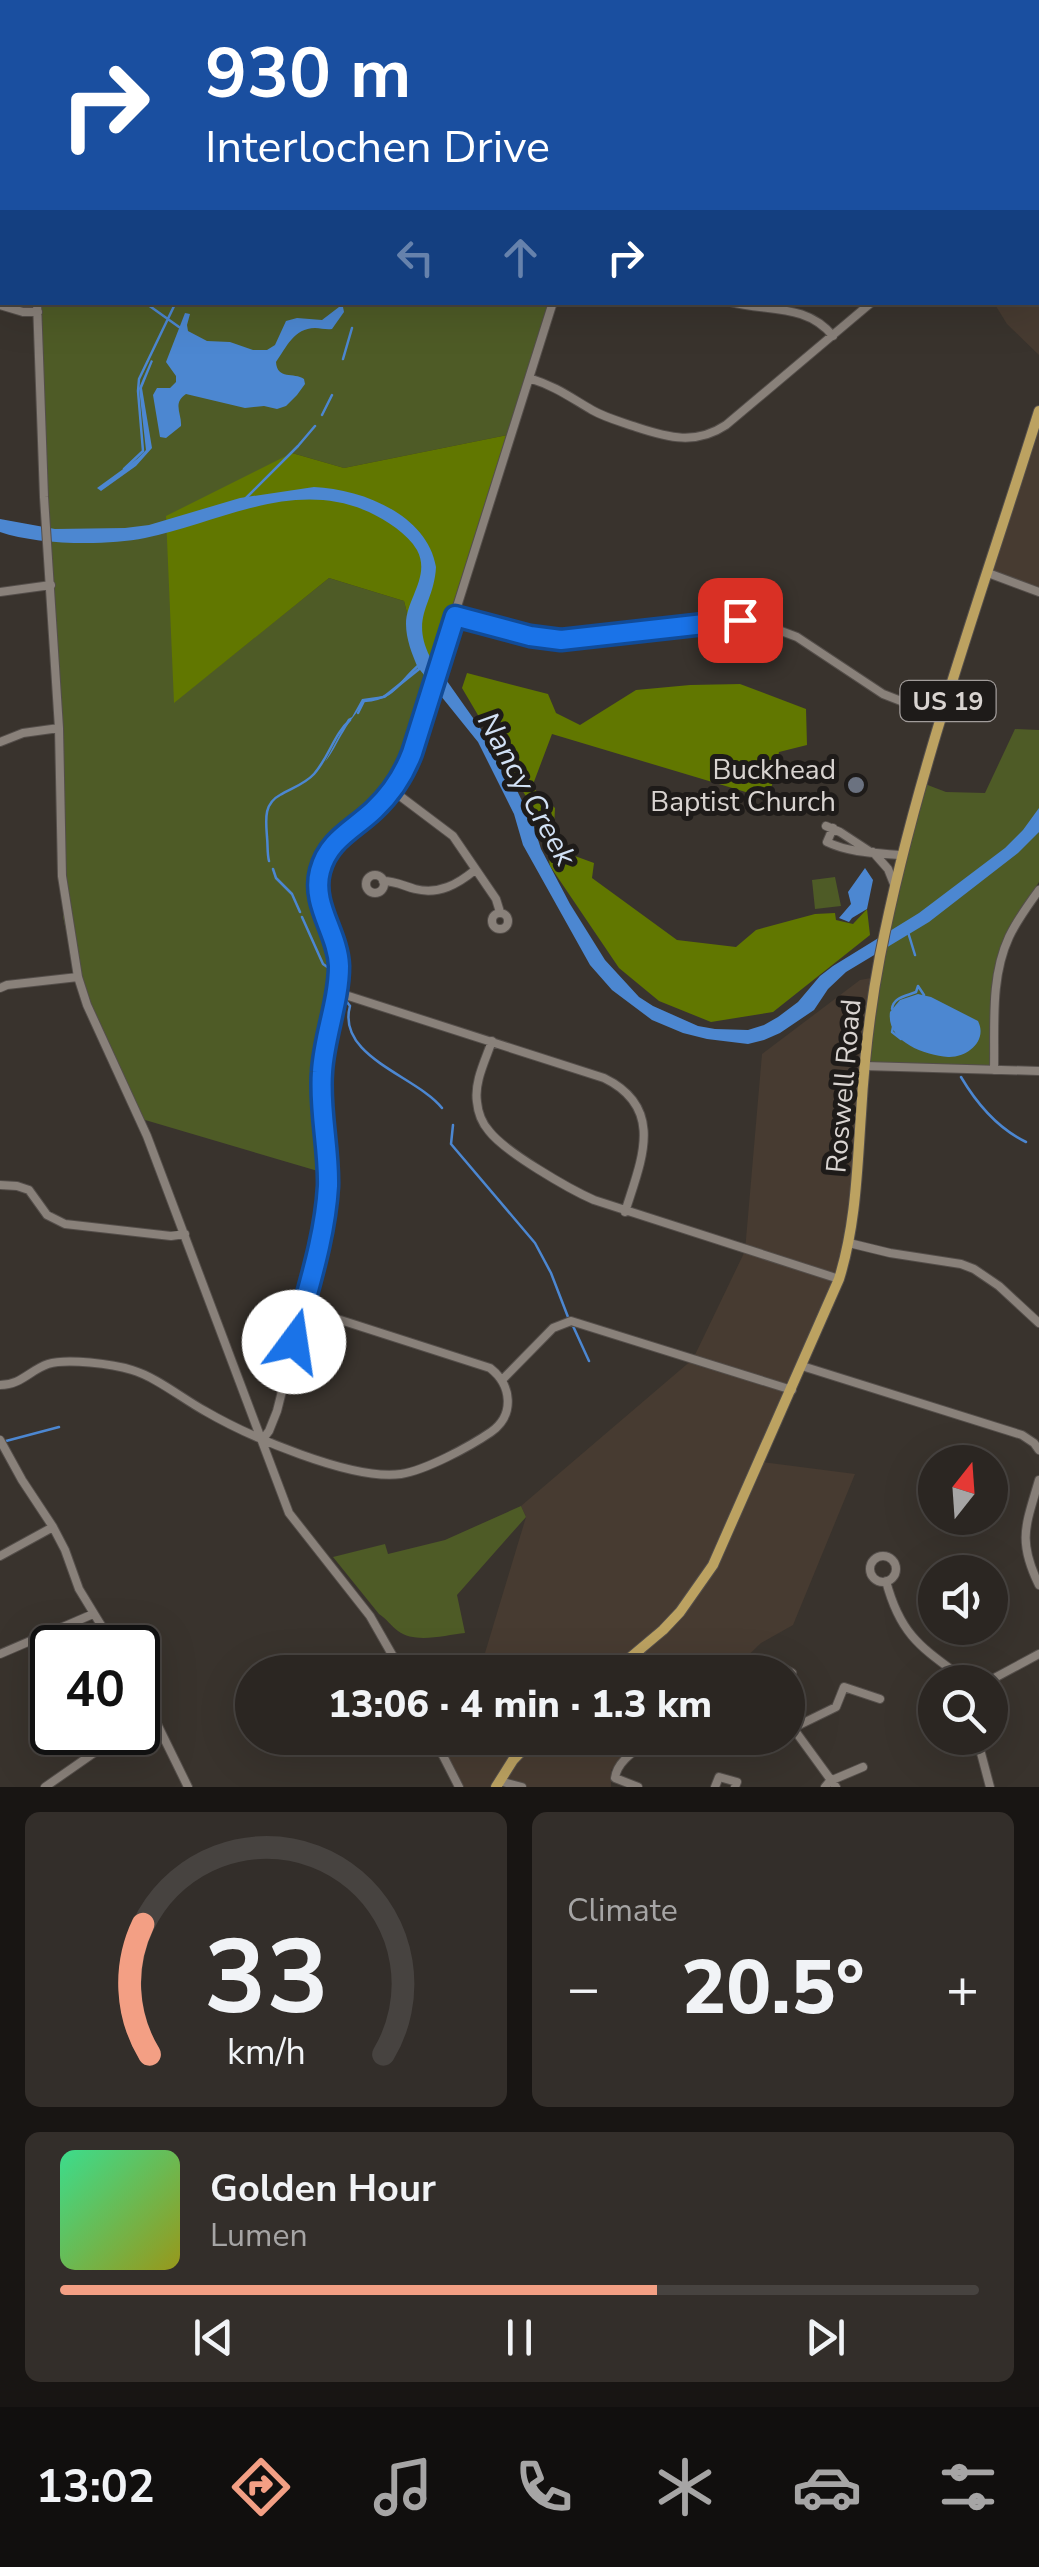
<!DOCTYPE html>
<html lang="en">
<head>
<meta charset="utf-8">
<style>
  :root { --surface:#2b2622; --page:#332e2a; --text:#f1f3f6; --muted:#a6a5a5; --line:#474340; --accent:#f39f84 }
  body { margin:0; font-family:"Nunito Sans",sans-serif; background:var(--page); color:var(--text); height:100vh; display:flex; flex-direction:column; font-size:38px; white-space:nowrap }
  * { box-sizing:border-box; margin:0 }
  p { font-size:32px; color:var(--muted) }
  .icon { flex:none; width:55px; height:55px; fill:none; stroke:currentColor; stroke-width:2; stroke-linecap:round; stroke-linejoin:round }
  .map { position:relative; height:1787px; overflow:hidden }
  .sheet { display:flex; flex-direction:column; gap:25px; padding:25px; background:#181513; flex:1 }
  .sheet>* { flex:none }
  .banner { position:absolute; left:0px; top:0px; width:1040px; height:305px; box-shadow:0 10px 40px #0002,0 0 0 2px var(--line); background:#1a4fa0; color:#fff; overflow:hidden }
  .needle { width:65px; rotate:17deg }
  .controls { position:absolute; left:918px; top:1445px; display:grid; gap:20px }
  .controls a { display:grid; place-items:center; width:90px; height:90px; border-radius:50%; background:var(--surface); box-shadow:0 10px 40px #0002,0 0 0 2px var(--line); font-size:50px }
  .speed { position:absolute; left:30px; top:1625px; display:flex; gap:20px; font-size:50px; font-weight:700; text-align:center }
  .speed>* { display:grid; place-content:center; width:130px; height:130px; border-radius:50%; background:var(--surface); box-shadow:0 10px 40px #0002,0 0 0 2px var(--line); line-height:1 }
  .speed .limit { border:5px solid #111; border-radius:15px; background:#fff; color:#111 }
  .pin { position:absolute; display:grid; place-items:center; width:85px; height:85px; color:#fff; margin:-42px; border-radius:20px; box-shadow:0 5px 15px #0006 }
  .me { position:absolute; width:110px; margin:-55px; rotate:14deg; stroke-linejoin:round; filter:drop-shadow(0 0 8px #0008) }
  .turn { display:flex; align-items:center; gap:35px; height:210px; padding:0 40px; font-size:45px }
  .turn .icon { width:130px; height:130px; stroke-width:2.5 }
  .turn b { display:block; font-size:70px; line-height:85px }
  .lanes { display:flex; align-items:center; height:95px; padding:0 40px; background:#0003; justify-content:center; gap:50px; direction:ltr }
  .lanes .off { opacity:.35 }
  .big { font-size:75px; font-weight:800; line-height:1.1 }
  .sheet .widget { flex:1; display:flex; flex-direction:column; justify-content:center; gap:15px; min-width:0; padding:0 35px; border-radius:15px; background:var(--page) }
  .sheet .dial { align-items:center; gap:0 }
  .dial svg { height:260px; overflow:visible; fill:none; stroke:var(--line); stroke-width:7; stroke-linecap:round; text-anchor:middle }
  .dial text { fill:var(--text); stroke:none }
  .song { display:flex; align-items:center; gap:30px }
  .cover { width:120px; height:120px; border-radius:15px; background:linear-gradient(135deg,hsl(150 70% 55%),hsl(60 70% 35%)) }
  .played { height:10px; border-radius:5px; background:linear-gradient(90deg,var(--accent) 65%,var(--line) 65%) }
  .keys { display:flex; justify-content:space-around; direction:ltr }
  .heat { display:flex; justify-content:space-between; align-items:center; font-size:55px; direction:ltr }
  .sheet .tiles { flex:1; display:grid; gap:25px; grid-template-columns:1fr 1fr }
  .widget:last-child { grid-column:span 2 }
  .trip { position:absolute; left:235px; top:1655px; width:570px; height:100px; border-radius:50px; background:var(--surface); box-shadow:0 10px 40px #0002,0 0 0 2px var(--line); font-weight:800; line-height:100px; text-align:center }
  .menu { display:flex; height:160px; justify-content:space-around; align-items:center; background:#110f0e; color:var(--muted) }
  .menu .icon { width:70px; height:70px }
  .menu .selected { color:var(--accent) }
  .menu b { font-size:45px; color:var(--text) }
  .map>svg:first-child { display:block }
  .built { fill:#473b31 }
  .green { fill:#4e5b26 }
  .forest { fill:#617700 }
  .water { fill:#4c87d1 }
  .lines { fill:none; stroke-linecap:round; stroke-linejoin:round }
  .stream { stroke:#4c87d1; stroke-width:2.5 }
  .minor-casing { stroke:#544e4a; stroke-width:10 }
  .major-casing { stroke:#544e4a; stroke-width:12 }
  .minor { stroke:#89817a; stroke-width:8 }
  .major { stroke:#bca261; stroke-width:10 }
  .route-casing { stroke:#114b97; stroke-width:25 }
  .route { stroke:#1a73e8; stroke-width:18 }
  .worship-dot { fill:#6b7280; stroke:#1e1b19; stroke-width:4 }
  .labels { text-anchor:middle; stroke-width:10; stroke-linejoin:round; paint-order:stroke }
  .shield { fill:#1e1b19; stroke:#a19c9a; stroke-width:2.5 }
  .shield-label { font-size:25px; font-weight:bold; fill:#d9d4d1 }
  .poi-label { font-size:28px; fill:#d9d4d1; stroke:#1e1b19; text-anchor:end }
  .street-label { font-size:28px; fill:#d9d4d1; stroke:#1e1b19 }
  .water-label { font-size:30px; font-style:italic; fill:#d2e1f5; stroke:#1e1b19 }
</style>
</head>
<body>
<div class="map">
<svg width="1039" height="1787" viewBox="0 0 1039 1787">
  <rect width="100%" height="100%" fill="#39332d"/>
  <path class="built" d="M1039,155V355L1007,324L994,303L1038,302Z
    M1039,407V589L988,570Z
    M871,978L860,1129L843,1252L827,1305L762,1462L855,1474L793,1625L761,1643L731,1672H460L485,1653L526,1517L521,1506L693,1359L745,1251L762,1054L860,980Z
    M436,1738H654L611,1770V1787H459Z"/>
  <path class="green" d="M0,0H648L647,2H2V92L0,87Z
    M38,303H554L513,434L344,468L292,453L174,702L329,578L404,601L428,695L394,792L356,823L323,855L314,885L336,951L337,981L320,1070L328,1174L135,1117L78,983L63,917L62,757L53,656Z
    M1015,729L1039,730V882L1005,937L992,998L990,1066L869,1064C878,968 902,877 925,784L946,792L985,793Z
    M835,877L841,906L815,909L812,880Z
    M521,1506L526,1517L457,1595L465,1633C445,1635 415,1644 398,1631C390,1625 387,1619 379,1614L333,1557L385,1544L388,1554L445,1540Z"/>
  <path class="forest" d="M513,434L428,695L404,601L329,578L174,703L166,516L292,453L344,468Z
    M467,673L548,694L556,713L580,725L636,690L690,685L740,684L806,709L807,745L779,752L769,799L552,734L532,787L555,808L553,848L594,863L592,878L677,940L736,947L756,930L815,914L835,913L836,920L853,924L867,909L870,935L773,1012L711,1022L659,1001L619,968L550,866L544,827L462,688Z"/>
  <path class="water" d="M339,307H343L344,312L332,329C326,330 321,328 315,328C294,328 286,348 276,362C277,380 294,372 304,379L305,384L297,395L286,406L277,409L264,406L245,408L186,394C172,403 182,414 181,426L166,438L160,437L153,395L157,388H170L176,382V376L166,362L185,313L190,314L187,325L188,331L207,341L230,342L253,350H267L275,345L286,321L297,318L322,320Z
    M151,360L153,361L142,388L152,448L136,466L101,491L97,488L137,459L146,450L139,388Z
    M314,487C361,489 427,514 436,567C434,605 410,616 430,657L502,759L533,824L541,849L570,904L605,960L639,997L653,1006L698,1026L715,1029L748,1030L764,1025L778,1017L798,1002L820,976L833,966L919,913L1005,848L1023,830L1039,808V832L1018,853L929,922L846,972L828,989L814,1010L780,1033L764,1040L748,1044L707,1039L683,1033L652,1020L612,990L590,965L523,845L514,814L478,742L420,670L385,698L364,701C358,712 350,720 344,731C337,742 333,752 325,762L348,719L352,717L362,699L383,696L418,668C412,654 406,639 406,624C406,599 431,576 417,550C407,533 387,521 369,512C293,478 219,523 145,538C105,546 38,545 0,532V519L55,529L125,528L149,525L240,498Z
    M865,868L873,880L867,909L852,918L849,922L839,918L851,904L848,892Z
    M918,994L931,997L978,1021C988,1041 967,1058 948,1057C924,1055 886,1041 890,1012L900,1000Z"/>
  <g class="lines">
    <path class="stream" d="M144,302L179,327
      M343,359L352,328
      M322,415L332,395
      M124,469L143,451L138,391L139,379L176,302
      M245,499L298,446L315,426
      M358,713L364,701C395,699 398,683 420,664
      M269,861C267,853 268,846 267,837C266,821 263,804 280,795C292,788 305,784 314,774C329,757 334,734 350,720
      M273,869L276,878L292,894L300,912
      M302,917L323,964L333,971
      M908,932L915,955
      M342,981L343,986
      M344,998L350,1006C336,1057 417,1076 442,1108
      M892,1009C893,997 907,996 916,992L918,986L924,995
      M893,1027L892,1032L901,1039
      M961,1077C977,1104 997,1128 1026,1142
      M453,1125L451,1144L535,1243L551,1273L568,1317
      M573,1326L589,1361
      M6,1441L59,1427"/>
    <defs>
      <path id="minor" d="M649,2L650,0
        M945,2L946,0
        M1038,41L1039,42
        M0,92L2,97
        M0,154H2
        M37,302L44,497L59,728L62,876L78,977L87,1005L147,1136L289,1513L370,1616L402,1672
        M730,302C767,312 806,303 833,336
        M0,305L23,312H38
        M529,378C557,387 568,396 592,410C606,418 622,422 636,427C669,438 696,445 726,425L872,302
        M988,573L1039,592
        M0,592L51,585
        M455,616L530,636L561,640L721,621L760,623L797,637L883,694L942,717
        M0,742L23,733L59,728
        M392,790L453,836L496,899L500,912
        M826,826L840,832L869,851
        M833,828L827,842C850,853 876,853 901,855
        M873,852L888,869L894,884
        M366 884a9 9 0 1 1 18 0a9 9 0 1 1-18 0Z
        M383,881C395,881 404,886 415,889C439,895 458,884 475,870
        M492 921a8 8 0 1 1 16 0a8 8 0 1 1-16 0Z
        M0,988L7,985L78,977
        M336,992L604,1078C666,1108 641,1161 625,1212
        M492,1041C485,1061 474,1082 477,1102C478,1113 482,1123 489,1131C505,1152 569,1189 594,1200L839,1279
        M865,1066L1039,1071
        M994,1070C995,1026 990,978 1009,937C1017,920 1028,905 1039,890
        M0,1185L17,1186L29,1190L47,1215L65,1224L171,1236L185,1234
        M849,1243L890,1253L961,1264L974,1269L999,1286L1039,1323
        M802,1366L1022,1435L1034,1443L1039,1450
        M502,1380L553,1328L571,1321L792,1390
        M0,1385C21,1385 30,1370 48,1364C67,1358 113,1364 132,1370C156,1377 183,1399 205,1411C248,1436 352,1481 401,1474C426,1470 469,1447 491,1432C515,1415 512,1385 490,1368L303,1308
        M0,1440L22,1480L53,1527L65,1550L79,1589L115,1648
        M262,1440L269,1431L277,1411L321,1237L326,1207L327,1151L321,1076L339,972L335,944L319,899V877L323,860L332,845L383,801L408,762L553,302
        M1039,1480C1026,1525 1017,1540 1039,1585
        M0,1556L53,1527
        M870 1569a13 13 0 1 1 26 0a13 13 0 1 1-26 0Z
        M886,1581C901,1638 924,1649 968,1682
        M637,1652L652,1664L687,1672
        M0,1654L93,1614
        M764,1672L775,1664L792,1673L788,1682
        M987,1682L1039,1654
        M138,1685L188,1787
        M138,1724L152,1715
        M788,1724L793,1728L836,1787
        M793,1728L836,1707L844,1687L880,1699
        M434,1738L459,1787
        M977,1738L990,1787
        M499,1781L522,1787
        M45,1787L124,1732
        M638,1787L615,1778C617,1760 638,1749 652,1738
        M715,1787L719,1777L737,1782L735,1787
        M825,1787L830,1781L863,1767"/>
      <path id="major" d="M613,1672L663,1630L680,1612L713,1565L839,1279C856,1224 857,1170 861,1114C864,1061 870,1008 880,956C916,771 983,591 1039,411
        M496,1787L513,1760L534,1738"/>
    </defs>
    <use href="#minor" class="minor-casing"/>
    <use href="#major" class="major-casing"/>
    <use href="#minor" class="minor"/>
    <use href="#major" class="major"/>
  </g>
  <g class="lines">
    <defs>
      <path id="route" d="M294,1342C307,1291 325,1239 328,1186C329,1148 319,1110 322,1072C324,1036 339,1002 339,966C338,933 311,905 320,871C328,840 353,830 374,810C391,794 404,774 412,753L455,616L530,636L561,640L740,620"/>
    </defs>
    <use href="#route" class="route-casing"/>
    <use href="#route" class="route"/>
  </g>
  <circle class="worship-dot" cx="856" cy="785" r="10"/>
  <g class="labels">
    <rect class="shield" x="900.5" y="681" width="95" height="40" rx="8"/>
    <g class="shield-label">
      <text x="948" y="710">US 19</text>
    </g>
    <g class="poi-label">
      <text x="836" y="779">Buckhead<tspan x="836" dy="32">Baptist Church</tspan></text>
    </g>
    <g class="street-label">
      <text transform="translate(843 1086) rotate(-85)" y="10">Roswell Road</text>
    </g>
    <g class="water-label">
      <text transform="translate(527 789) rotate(61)" y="10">Nancy Creek</text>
    </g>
  </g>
</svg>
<div class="controls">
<a><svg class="needle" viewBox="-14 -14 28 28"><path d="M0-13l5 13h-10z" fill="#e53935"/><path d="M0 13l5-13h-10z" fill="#a6a5a5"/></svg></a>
<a><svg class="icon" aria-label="sound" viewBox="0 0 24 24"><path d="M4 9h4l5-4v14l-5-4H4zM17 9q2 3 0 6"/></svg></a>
<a><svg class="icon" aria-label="search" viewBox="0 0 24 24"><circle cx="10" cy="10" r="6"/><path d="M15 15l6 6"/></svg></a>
</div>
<div class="speed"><div class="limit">40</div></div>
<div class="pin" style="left:740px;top:620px;background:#d93025"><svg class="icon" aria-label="arrive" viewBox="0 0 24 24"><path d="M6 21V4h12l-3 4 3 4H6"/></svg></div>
<svg class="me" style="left:294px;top:1342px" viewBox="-20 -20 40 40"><circle r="19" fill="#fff"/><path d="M0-13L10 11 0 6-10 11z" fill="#1a73e8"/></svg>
<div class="trip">13:06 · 4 min · 1.3 km</div>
<div class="banner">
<div class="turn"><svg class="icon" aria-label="right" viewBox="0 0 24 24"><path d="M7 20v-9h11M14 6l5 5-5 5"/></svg><div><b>930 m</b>Interlochen Drive</div></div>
<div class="lanes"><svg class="icon off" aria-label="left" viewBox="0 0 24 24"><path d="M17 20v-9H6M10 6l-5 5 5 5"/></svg><svg class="icon off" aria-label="ahead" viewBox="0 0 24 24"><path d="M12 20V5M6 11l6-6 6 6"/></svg><svg class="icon" aria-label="right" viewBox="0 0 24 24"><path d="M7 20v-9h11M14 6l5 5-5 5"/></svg></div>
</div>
</div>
<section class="sheet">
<div class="tiles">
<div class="widget dial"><svg viewBox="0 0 100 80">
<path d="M14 69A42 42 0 1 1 86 69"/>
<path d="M14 69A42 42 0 0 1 12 29" stroke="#f39f84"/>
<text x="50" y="56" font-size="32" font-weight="700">33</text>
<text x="50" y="72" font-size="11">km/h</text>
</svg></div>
<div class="widget"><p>Climate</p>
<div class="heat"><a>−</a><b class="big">20.5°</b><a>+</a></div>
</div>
<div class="widget">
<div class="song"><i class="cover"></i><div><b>Golden Hour</b><p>Lumen</p></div></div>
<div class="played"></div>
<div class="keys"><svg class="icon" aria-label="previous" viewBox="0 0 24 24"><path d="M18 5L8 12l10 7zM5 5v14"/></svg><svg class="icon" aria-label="pause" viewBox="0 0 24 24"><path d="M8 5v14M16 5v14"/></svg><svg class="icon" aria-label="next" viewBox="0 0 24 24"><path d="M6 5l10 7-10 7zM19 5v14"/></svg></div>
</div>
</div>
</section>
<nav class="menu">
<b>13:02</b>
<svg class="icon selected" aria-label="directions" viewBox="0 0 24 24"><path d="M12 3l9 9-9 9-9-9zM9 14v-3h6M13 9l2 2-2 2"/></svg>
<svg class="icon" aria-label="music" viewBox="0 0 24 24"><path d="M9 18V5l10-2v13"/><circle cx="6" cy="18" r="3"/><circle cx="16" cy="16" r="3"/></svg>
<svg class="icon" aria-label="phone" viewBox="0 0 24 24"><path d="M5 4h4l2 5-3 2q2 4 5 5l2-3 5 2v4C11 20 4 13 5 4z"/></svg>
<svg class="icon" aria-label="climate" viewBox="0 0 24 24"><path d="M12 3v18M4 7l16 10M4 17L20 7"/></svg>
<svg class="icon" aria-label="car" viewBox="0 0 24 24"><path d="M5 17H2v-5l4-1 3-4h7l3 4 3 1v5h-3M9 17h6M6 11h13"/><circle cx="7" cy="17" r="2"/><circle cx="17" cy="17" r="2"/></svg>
<svg class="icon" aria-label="filters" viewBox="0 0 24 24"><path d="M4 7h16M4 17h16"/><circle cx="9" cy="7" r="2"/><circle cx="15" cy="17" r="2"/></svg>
</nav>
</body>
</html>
